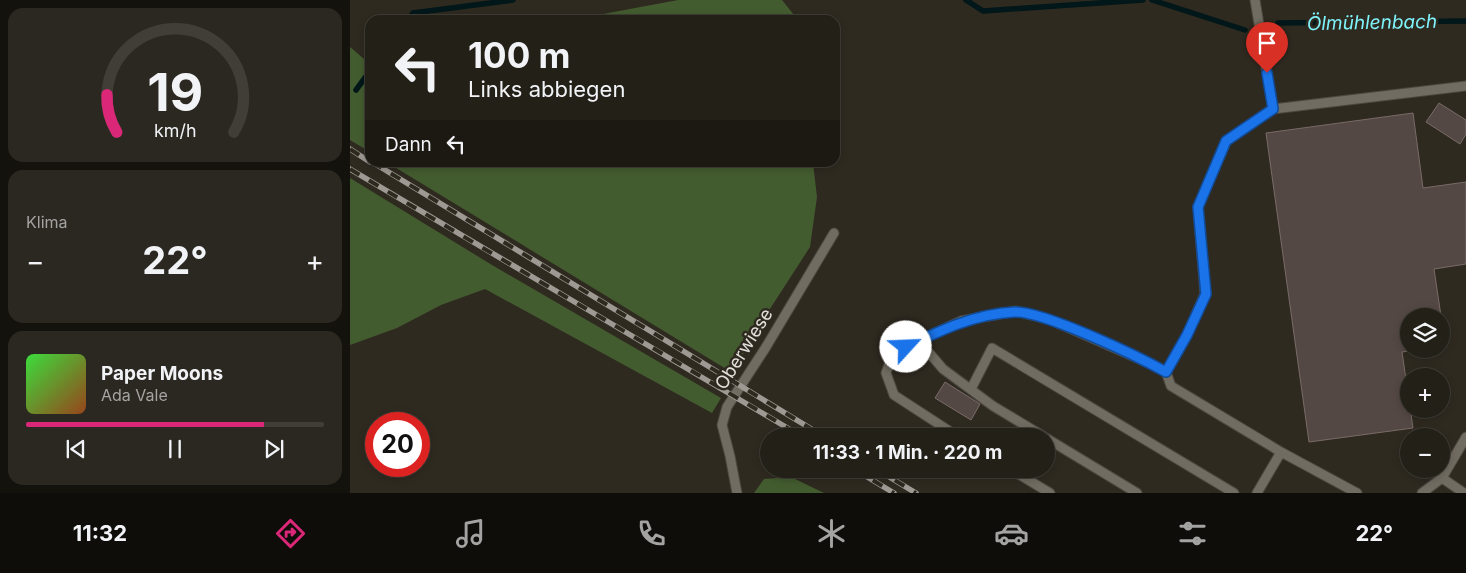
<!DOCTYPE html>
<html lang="de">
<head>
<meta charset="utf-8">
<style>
  :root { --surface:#232018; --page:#2b2821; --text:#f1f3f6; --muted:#a3a3a2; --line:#403e37; --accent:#db2777 }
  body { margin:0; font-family:Inter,sans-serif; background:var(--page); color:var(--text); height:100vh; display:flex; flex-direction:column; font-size:19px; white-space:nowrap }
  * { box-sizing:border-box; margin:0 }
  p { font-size:16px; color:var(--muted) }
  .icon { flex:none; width:28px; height:28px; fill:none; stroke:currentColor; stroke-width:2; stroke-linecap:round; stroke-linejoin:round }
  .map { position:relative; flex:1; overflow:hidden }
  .sheet { display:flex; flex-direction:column; gap:8px; padding:8px; background:#13120d; width:350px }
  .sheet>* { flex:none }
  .top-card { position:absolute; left:15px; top:15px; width:475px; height:152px; border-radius:15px; box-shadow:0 2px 8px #0003,0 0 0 1px var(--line); background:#232018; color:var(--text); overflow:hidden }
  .controls { position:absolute; left:1050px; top:308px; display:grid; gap:10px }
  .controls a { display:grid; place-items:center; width:50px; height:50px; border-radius:50%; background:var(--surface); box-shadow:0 2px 8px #0003,0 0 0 1px var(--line); font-size:25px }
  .speed { position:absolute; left:15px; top:412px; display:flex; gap:10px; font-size:25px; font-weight:700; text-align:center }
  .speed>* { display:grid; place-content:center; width:65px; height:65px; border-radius:50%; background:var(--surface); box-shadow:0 2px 8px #0003,0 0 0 1px var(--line); line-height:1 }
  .speed .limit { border:8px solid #d22; background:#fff; color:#111 }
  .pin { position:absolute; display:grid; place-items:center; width:42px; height:42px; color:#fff; margin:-51px -21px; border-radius:50% 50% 50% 0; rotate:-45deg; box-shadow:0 0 5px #0007 }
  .pin .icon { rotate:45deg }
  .me { position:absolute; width:55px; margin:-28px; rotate:65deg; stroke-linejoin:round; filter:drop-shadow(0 0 4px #0008) }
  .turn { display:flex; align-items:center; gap:18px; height:105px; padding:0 20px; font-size:22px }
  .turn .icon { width:65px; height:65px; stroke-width:2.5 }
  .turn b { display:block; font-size:35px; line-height:42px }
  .then { display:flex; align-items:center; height:48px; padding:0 20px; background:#0003; gap:10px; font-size:19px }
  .big { font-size:38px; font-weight:700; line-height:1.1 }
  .sheet .card { flex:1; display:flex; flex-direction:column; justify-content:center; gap:8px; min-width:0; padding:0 18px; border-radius:15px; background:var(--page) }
  .sheet .dial { align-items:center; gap:0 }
  .dial svg { height:130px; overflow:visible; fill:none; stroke:var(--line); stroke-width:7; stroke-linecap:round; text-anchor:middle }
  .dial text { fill:var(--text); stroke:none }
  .song { display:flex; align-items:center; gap:15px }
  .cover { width:60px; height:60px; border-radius:8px; background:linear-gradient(135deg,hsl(120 70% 55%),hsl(20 70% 35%)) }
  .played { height:5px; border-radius:2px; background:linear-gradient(90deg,var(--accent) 80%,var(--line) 80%) }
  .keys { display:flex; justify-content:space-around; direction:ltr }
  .heat { display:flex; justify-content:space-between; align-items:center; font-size:28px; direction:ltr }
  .trip { position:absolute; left:410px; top:428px; width:295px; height:50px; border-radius:25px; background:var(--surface); box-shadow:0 2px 8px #0003,0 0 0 1px var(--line); font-weight:700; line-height:50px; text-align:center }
  .dock { display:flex; height:80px; justify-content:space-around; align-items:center; background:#0e0d0a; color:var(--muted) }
  .dock .icon { width:35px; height:35px }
  .dock .current { color:var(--accent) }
  .dock b { font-size:22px; color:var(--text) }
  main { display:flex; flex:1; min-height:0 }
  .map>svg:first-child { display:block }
  .green { fill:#435c2f }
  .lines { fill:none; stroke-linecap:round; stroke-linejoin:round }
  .stream { stroke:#011719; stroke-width:5.5 }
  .building { fill:#544845; stroke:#796b68 }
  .service-casing { stroke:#4c4740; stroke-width:11 }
  .service { stroke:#716c61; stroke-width:9 }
  .rail-casing { stroke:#9e9a93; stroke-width:5.5 }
  .rail { stroke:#2f2a20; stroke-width:4; stroke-dasharray:11; stroke-linecap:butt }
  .route-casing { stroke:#114b97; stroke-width:12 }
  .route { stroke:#1a73e8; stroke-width:9 }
  .labels { text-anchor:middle; stroke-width:5; stroke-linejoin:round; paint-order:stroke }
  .street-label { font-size:18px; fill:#e2dfd9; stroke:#2f2a20 }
  .water-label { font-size:19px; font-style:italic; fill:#7ff3fc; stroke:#2f2a20 }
</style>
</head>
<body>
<main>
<section class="sheet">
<div class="card dial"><svg viewBox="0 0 100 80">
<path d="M14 69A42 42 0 1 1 86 69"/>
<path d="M14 69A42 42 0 0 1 8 46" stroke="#db2777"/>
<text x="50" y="56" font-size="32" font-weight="700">19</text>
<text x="50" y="72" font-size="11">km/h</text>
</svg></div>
<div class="card"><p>Klima</p>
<div class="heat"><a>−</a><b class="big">22°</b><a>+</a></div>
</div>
<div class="card">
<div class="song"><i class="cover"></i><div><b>Paper Moons</b><p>Ada Vale</p></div></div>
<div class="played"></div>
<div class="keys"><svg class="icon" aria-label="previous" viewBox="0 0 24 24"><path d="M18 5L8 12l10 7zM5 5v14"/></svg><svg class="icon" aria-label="pause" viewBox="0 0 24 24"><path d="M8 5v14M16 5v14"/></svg><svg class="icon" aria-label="next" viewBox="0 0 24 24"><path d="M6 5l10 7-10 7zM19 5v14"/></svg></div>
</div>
</section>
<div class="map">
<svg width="1116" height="493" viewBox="0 0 1116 493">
  <rect width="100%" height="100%" fill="#2f2a20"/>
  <path class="green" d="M328,0H432L448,20H221Z
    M0,47L20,64V152L0,140Z
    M38,163H463L467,197L460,247L396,346L386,375Z
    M0,178L142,265L371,398L362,413L135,289L91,305L47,328L0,345Z
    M441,477L474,493H404L414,479Z"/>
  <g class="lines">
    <path class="stream" d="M616,0L633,11L793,0
      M802,0L895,30
      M58,20L63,13L163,0
      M928,23L1116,21
      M6,90L20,71"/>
  </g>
  <path class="building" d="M1089,103L1116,120V134L1110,144L1076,122Z
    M1063,113L1073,188L1116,182V264L1084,269L1091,316H1059V351L1052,352L1063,428L959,442L916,133Z
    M595,382L630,404L621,420L585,398Z"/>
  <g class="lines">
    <defs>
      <path id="service" d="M905,0L923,109
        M569,341L593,369L643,406L693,436
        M816,372L837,335L855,294L848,207L876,141L923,109L1116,86
        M621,389L642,348L884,493
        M607,436L544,395L536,373L543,353L611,321L666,311L701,320L803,365L816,372L821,386L931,452L1007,493
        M696,438L787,493
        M660,469L700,493
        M1092,478L1114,493
        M387,493L380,456L372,425L377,407L416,347L484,233
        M907,493L931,452
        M1072,493L1092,478L1116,437"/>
    </defs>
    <use href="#service" class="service-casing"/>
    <use href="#service" class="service"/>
    <defs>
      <path id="rail" d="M0,149L20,162
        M22,162L473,436
        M0,169C150,259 301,346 451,436
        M504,469L544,493
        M526,469L566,493
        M556,469L572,476"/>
    </defs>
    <use href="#rail" class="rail-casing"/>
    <use href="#rail" class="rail"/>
  </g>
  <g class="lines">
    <defs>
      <path id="route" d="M556,347C591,330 625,314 664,312C692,310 789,357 816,372L837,335L856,294L848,207L876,141L923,109L917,73"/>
    </defs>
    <use href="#route" class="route-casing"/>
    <use href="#route" class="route"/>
  </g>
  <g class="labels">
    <g class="street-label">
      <text transform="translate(394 349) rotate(-58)" y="6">Oberwiese</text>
    </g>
    <g class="water-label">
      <text transform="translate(1022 22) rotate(-1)" y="7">Ölmühlenbach</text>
    </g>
  </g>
</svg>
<div class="controls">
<a><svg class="icon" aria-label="layers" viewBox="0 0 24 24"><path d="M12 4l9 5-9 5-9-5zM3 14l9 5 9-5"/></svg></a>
<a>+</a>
<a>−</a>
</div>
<div class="speed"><div class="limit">20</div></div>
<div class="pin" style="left:917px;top:73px;background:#d93025"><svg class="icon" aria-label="arrive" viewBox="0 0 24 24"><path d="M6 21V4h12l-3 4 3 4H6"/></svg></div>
<svg class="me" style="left:556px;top:347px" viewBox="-20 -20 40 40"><circle r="19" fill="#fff"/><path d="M0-13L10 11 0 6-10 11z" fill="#1a73e8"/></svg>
<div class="trip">11:33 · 1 Min. · 220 m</div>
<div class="top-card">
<div class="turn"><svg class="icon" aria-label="left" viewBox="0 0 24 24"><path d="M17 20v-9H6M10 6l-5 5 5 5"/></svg><div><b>100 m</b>Links abbiegen</div></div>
<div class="then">Dann<svg class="icon" aria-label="left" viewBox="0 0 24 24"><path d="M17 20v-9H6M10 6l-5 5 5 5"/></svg></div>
</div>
</div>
</main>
<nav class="dock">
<b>11:32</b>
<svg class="icon current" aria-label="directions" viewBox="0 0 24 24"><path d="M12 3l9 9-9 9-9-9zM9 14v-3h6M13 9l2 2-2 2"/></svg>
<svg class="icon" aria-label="music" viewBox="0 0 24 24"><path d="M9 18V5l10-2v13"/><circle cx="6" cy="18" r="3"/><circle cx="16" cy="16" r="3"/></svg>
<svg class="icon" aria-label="phone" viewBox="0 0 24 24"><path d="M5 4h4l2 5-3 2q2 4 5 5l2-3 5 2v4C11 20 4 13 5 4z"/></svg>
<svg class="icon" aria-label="climate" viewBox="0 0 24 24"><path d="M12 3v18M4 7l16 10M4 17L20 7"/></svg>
<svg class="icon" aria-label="car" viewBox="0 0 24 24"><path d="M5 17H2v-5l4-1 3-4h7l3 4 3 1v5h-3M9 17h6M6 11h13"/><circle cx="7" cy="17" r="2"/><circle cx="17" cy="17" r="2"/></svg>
<svg class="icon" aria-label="filters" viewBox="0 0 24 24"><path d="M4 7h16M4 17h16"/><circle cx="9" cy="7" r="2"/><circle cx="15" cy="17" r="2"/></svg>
<b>22°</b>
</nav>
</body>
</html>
